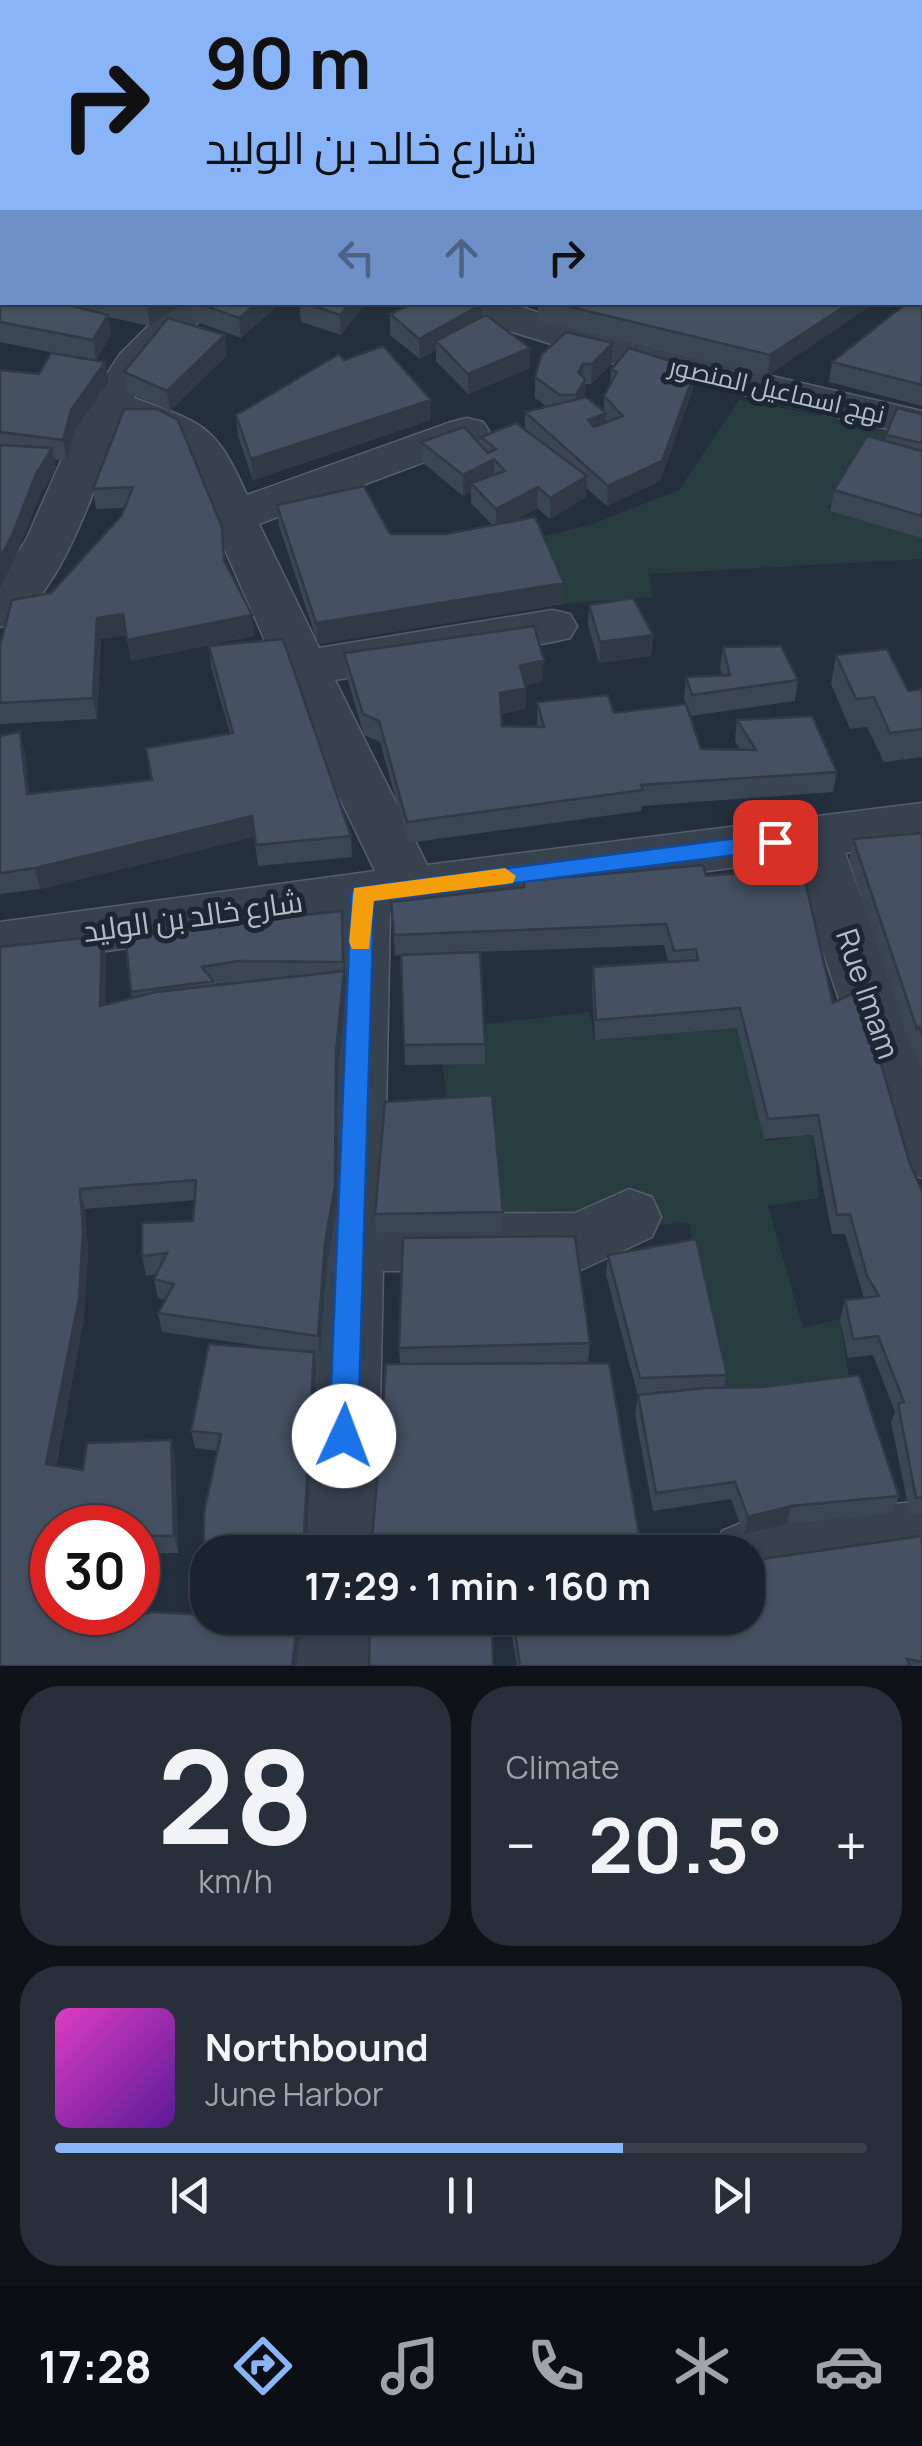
<!DOCTYPE html>
<html lang="en">
<head>
<meta charset="utf-8">
<style>
  :root { --surface:#1b232e; --page:#282f3a; --text:#f1f3f6; --muted:#a0a4aa; --line:#39404a; --accent:#8ab4f8 }
  body { margin:0; font-family:Manrope,Cairo,sans-serif; background:var(--page); color:var(--text); height:100vh; display:flex; flex-direction:column; font-size:38px; white-space:nowrap }
  * { box-sizing:border-box; margin:0 }
  p { font-size:32px; color:var(--muted) }
  .icon { flex:none; width:55px; height:55px; fill:none; stroke:currentColor; stroke-width:2; stroke-linecap:round; stroke-linejoin:round }
  .map { position:relative; height:1666px; overflow:hidden }
  .drawer { display:flex; flex-direction:column; gap:20px; padding:20px; background:#0f1319; flex:1 }
  .drawer>* { flex:none }
  .hud { position:absolute; left:0px; top:0px; width:922px; height:305px; box-shadow:0 2px 8px #0004,0 0 0 2px var(--line); background:#8ab4f8; color:#111; overflow:hidden }
  .speed { position:absolute; left:30px; top:1505px; display:flex; gap:20px; font-size:50px; font-weight:700; text-align:center }
  .speed>* { display:grid; place-content:center; width:130px; height:130px; border-radius:50%; background:var(--surface); box-shadow:0 2px 8px #0004,0 0 0 2px var(--line); line-height:1 }
  .speed .limit { border:15px solid #d22; background:#fff; color:#111 }
  .pin { position:absolute; display:grid; place-items:center; width:85px; height:85px; color:#fff; margin:-42px; border-radius:20px; box-shadow:0 5px 15px #0006 }
  .me { position:absolute; width:110px; margin:-55px; rotate:2deg; stroke-linejoin:round; filter:drop-shadow(0 0 8px #0008) }
  .turn { display:flex; align-items:center; gap:35px; height:210px; padding:0 40px; font-size:45px }
  .turn .icon { width:130px; height:130px; stroke-width:2.5 }
  .turn b { display:block; font-size:70px; line-height:85px }
  .lanes { display:flex; align-items:center; height:95px; padding:0 40px; background:#0003; justify-content:center; gap:50px; direction:ltr }
  .lanes .off { opacity:.35 }
  .big { font-size:75px; font-weight:700; line-height:1.1 }
  .drawer .widget { flex:1; display:flex; flex-direction:column; justify-content:center; gap:15px; min-width:0; padding:0 35px; border-radius:40px; background:var(--page) }
  .drawer .dial { align-items:center; gap:0 }
  .dial b { font-size:130px; line-height:1 }
  .song { display:flex; align-items:center; gap:30px }
  .cover { width:120px; height:120px; border-radius:15px; background:linear-gradient(135deg,hsl(310 70% 55%),hsl(270 70% 35%)) }
  .played { height:10px; border-radius:5px; background:linear-gradient(90deg,var(--accent) 70%,var(--line) 70%) }
  .keys { display:flex; justify-content:space-around; direction:ltr }
  .heat { display:flex; justify-content:space-between; align-items:center; font-size:55px; direction:ltr }
  .drawer .tiles { flex:1; display:grid; gap:20px; grid-template-columns:1fr 1fr }
  .widget:last-child { grid-column:span 2 }
  .trip { position:absolute; left:190px; top:1535px; width:575px; height:100px; border-radius:40px; background:var(--surface); box-shadow:0 2px 8px #0004,0 0 0 2px var(--line); font-weight:700; line-height:100px; text-align:center }
  .menu { display:flex; height:160px; justify-content:space-around; align-items:center; background:#0b0e12; color:var(--muted) }
  .menu .icon { width:70px; height:70px }
  .menu .selected { color:var(--accent) }
  .menu b { font-size:45px; color:var(--text) }
  .map>svg:first-child { display:block }
  .green { fill:#263c3f }
  .lines { fill:none; stroke-linecap:round; stroke-linejoin:round }
  .minor-casing { stroke:#565f6c; stroke-width:3 }
  .minor { fill:#38414e; fill-rule:evenodd }
  .wall { fill:#3b4654; fill-rule:evenodd }
  .shaded-wall { fill:#303945 }
  .building { fill:#455162; stroke:#303945; stroke-width:2.5 }
  .route { fill:#1a73e8; stroke:#114b97; stroke-width:2.5 }
  .slow { fill:#f59e0b }
  .labels { text-anchor:middle; stroke-width:10; stroke-linejoin:round; paint-order:stroke }
  .far-street-label { font-size:25px; fill:#b4bcc9; stroke:#1d2633 }
  .street-label { font-size:30px; fill:#b4bcc9; stroke:#1d2633 }
</style>
</head>
<body>
<div class="map">
<svg width="922" height="1666" viewBox="0 0 922 1666">
  <rect width="100%" height="100%" fill="#242f3e"/>
  <path class="green" d="M739,400L893,429L882,455L863,457L827,508L922,538V559L649,574L653,597L563,604L535,538L590,525L679,490Z
    M590,1012L595,1040L737,1028L766,1141L813,1135L819,1198L768,1206L803,1328L840,1319L850,1387L723,1393L689,1223L503,1232L449,1118L442,1063L484,1064L486,1024Z"/>
  <g class="lines">
    <defs>
      <path id="minor" d="M11,0H52L54,2H13Z
        M172,302H218L162,359L134,398C205,424 215,424 247,495L451,422L467,418L483,422L489,431L483,440L259,524L319,648L552,610L570,614L577,626L570,638L552,642L335,680L427,865L922,803V843L845,853L922,1064V1178L900,1170L890,1151L792,860L390,912L384,1214L575,1213L629,1189L652,1197L661,1217L652,1237L581,1270L383,1271L377,1552H303L333,919L0,966V922L375,871L277,668L184,457L157,436L121,423C97,476 59,611 0,627V580L26,540L85,407L120,354Z
        M440,302H505L652,348L922,411V437L625,367L445,311Z
        M922,1501V1573L748,1592V1552H713L722,1531L748,1520Z
        M298,1618H373L369,1666H293Z"/>
    </defs>
    <use href="#minor" class="minor-casing"/>
    <use href="#minor" class="minor"/>
  </g>
  <path class="wall" d="M89,0H309V2H89Z
    M319,0H705L710,2H316Z
    M2,39V162H0V40Z
    M0,166L2,167V302H185L150,326L108,317L111,335L96,361L0,342Z
    M922,291V406L829,382L832,362Z
    M190,302H282L241,338L192,320Z
    M299,302H366L341,335L301,322Z
    M488,302H522L513,311Z
    M538,302H876L767,376L537,320Z
    M390,314L481,317L530,368L468,394L436,361V350L420,359L390,335Z
    M613,343L612,363L591,384H585L584,397L604,411V396L610,386L611,370L693,389L660,481L607,506L586,488V497L550,519L537,508L511,522L564,583L563,604L318,644L279,526L277,505L390,534H446L492,525L471,503V492L463,496L422,462L421,442L481,445V437L525,430V412L546,406L535,398V377Z
    M227,355L170,411L127,392L124,372Z
    M344,360L431,400V420L253,480L238,436L236,415Z
    M105,362L108,382L75,430L67,461L54,459L56,469L40,495L17,554L0,588V370L39,374Z
    M124,409L225,561L252,615L254,636L131,661L126,635L101,639L97,719L0,724V646L51,593L121,516L124,508L96,509L93,489Z
    M922,414V538L830,511L834,490L885,441L886,435Z
    M589,605L653,635L651,656L599,663L588,625Z
    M209,646L351,836L352,857L258,866L254,837L40,889L0,894V736L20,732L25,753L29,794L152,780L230,733L211,667Z
    M723,647L798,680L795,701L690,716L701,749L740,750L735,741L737,720L837,772L833,792L642,806L641,811L408,843L380,742L364,735L346,674L344,653L543,681L525,685L526,709L501,714L502,726L537,727V702L614,713L686,704L684,698L686,677L722,675L720,668Z
    M836,655L908,691L922,689V757L884,762L867,727L850,729L831,684Z
    M922,833V1071L914,1047L912,1050L849,860L853,839Z
    M706,876L833,1003L922,1191V1513L910,1515L891,1422L895,1412L873,1355L848,1358L840,1319L845,1300L864,1298L845,1234H832L813,1135L764,1139L737,1028L595,1040L592,987L593,967L668,962L664,945L452,953L485,1044V1064L405,1065L401,955L395,956L391,902Z
    M342,911L346,991L338,1072L337,1205L327,1262L320,1355L314,1354L316,1371L306,1552H208V1618H303L296,1666H0V947L102,936L106,957L105,1004L132,998L125,934ZM195,1200L193,1221L142,1223V1256L146,1276L156,1274L154,1279L158,1298L165,1300L158,1313L162,1332L287,1350L209,1344L191,1431L195,1448L218,1451L204,1512L203,1615L152,1612L141,1615L145,1553H178L175,1458L171,1440L87,1443L83,1470L56,1466L84,1318L88,1250L85,1209ZM52,1528H138V1612H52Z
    M503,1212V1232L376,1233L375,1214Z
    M608,1255L727,1375L724,1388L899,1496L893,1513L787,1524L744,1534L731,1499L653,1511L635,1414L638,1396L606,1275Z
    M590,1343L588,1362L528,1363L640,1541L639,1552H373L372,1542L400,1364L399,1348Z
    M922,1536V1666H517L509,1618H748Z"/>
  <path class="shaded-wall" d="M152,0H184L180,2H148Z
    M221,0H248L244,2H217Z
    M290,0H309V2H287Z
    M389,0H408V2H386Z
    M922,163V181L920,182V164Z
    M2,228V251L0,253V230Z
    M922,250V268L920,269V252Z
    M152,302H185L150,326L147,306Z
    M258,302H282L241,338L239,318Z
    M350,302H366L341,335L340,315Z
    M513,302H522L513,311Z
    M851,302H876L767,376L770,355Z
    M482,304L481,324L436,341V350L420,359L419,339Z
    M108,315L111,335L96,361L93,340Z
    M225,335L227,355L170,411L167,391Z
    M613,343L612,363L591,384L592,364Z
    M530,348V368L468,394V374Z
    M105,362L108,382L75,430L67,461L63,440L71,410Z
    M583,364L582,384L585,379L584,400L575,415L578,372Z
    M696,369L693,389L660,481L607,506L608,486Z
    M431,400V420L253,480L251,459Z
    M606,413L605,433L587,441L588,420Z
    M52,448L56,469L40,495L17,554L0,588V558L36,474Z
    M494,459V480L471,483V492L463,496V475Z
    M587,476L586,497L550,519V498Z
    M538,487L537,508L496,530V509Z
    M564,583L563,604L318,644L316,623Z
    M123,614L127,635L101,639L97,719L93,698L97,618Z
    M252,615L254,636L131,661L127,640Z
    M653,635L651,656L599,663L600,642Z
    M544,660L543,681L519,687L520,666Z
    M526,688V709L499,714L500,693Z
    M20,732L25,753L32,815L27,794Z
    M252,816L254,837L40,889L35,868Z
    M342,911L346,991L338,1072L337,1205L327,1262L320,1355L318,1336L336,1052L344,978Z
    M102,936L106,957L104,1026L100,1006Z
    M80,1189L85,1209L88,1250L84,1318L52,1482L46,1464Z
    M314,1352L316,1371L306,1552H303Z
    M171,1440L175,1458L178,1553L174,1536Z
    M791,1506L787,1524L744,1534L748,1517Z
    M140,1536L145,1553L140,1632L136,1612H138Z
    M298,1618H303L296,1666H292Z"/>
  <path class="building" d="M114,0H152L148,2H122Z
    M173,0H221L217,2H169Z
    M242,0H290L287,2H239Z
    M319,0H389L386,2H316Z
    M447,0H572L576,2H453Z
    M600,0H705L710,2H604Z
    M861,0H922V31L920,32V2H853Z
    M2,39V144L0,143V40Z
    M922,46V128H920V47Z
    M922,137V163L920,164V138Z
    M2,183V228L0,230V186Z
    M922,185V250L920,252V186Z
    M2,246V273L0,272V249Z
    M0,289L2,290V302H57L108,315L93,340L0,322Z
    M922,291V385L832,362L908,302H920V293Z
    M132,302H152L147,306Z
    M195,302H258L239,318Z
    M302,302H350L340,315Z
    M415,302H477L482,304L419,339L390,314Z
    M550,302H851L770,355Z
    M486,315L530,348L468,374L436,341Z
    M168,318L225,335L167,391L124,372Z
    M566,332L613,343L592,364H583L578,372L585,379L576,395H560L535,377L542,354Z
    M383,346L431,400L251,459L236,415L339,354L344,360Z
    M629,348L696,369L662,461L608,486L525,412L586,397L606,413L588,420L594,427L623,416L604,396L617,372L611,370Z
    M51,353L105,362L71,410L63,440L0,432V370L39,374Z
    M897,408L922,414V443L886,435Z
    M124,409H157L178,420L222,527L224,560L252,615L127,640L123,614L97,618L93,698L0,703V646L12,600L51,593L121,516L133,487L93,489Z
    M516,423L587,476L550,498L538,487L496,509L471,483L505,471L494,459L463,475L421,442L464,427L488,453L496,449L481,437Z
    M867,436L922,451V516L834,490Z
    M0,445L52,448L36,474L13,533L0,558Z
    M364,486L390,534H446L535,517L564,583L316,623L277,505Z
    M633,598L653,635L600,642L589,605Z
    M534,626L544,660L520,666L526,688L500,693L502,726L544,727L537,702L608,695L614,713L686,704L701,749L756,750L737,720L812,716L837,772L641,785L643,790L407,822L379,721L363,714L344,653Z
    M283,639L351,836L256,845L252,816L35,868L0,873V736L20,732L27,794L152,780L146,748L233,733L209,646Z
    M781,646L798,680L692,695L686,677L730,675L723,647Z
    M887,649L908,691L922,689V729L890,733L874,697L856,699L836,655Z
    M922,833V1035L919,1027L917,1029L853,839Z
    M703,865L706,876L802,867L833,1003L860,990L909,1161L922,1191V1497L916,1498L898,1404L904,1402L878,1336L853,1339L845,1300L879,1296L867,1276L850,1214L837,1215L818,1115L768,1119L740,1008L596,1020L593,967L698,960L696,949L674,951L666,924L394,935L391,902L524,887L525,881Z
    M342,911L343,962L238,961L202,967L213,981L131,992L125,934Z
    M102,936L100,1006L156,992L344,971L336,1052L335,1186L325,1243L318,1336L158,1313L174,1284L154,1279L167,1253L142,1256V1223L193,1221L196,1180L80,1189L83,1231L79,1299L46,1464L83,1470L87,1443L171,1440L174,1536H140L138,1581V1528H52V1612H136L135,1616L152,1612L203,1615L204,1512L221,1434L191,1431L209,1344L314,1352L303,1552H208V1618H298L292,1666H0V947Z
    M480,952L485,1044L404,1045L401,955Z
    M492,1095L503,1212L375,1214L385,1102Z
    M575,1236L590,1343L399,1348L403,1238Z
    M696,1239L727,1375L640,1378L608,1255Z
    M609,1363L640,1541L451,1547L372,1542L386,1364Z
    M859,1375L899,1496L791,1506L748,1517L735,1482L656,1493L638,1395L705,1388L763,1387Z
    M922,1536V1662L907,1659L910,1666H520L513,1618H748V1561Z
    M370,1622H492L493,1666H369Z"/>
  <path class="route" d="M775,833L786,842L775,850L374,901L358,1436L354,1446L344,1450L333,1446L329,1436L351,894L354,888Z"/>
  <path class="slow" d="M505,868L516,876L513,883L374,901L369,949H352L349,942L354,888Z"/>
  <g class="labels">
    <g class="far-street-label">
      <text transform="translate(777 390) rotate(13)" y="9">نهج اسماعيل المنصور</text>
    </g>
    <g class="street-label">
      <text transform="translate(193 917) rotate(-8)" y="10">شارع خالد بن الوليد</text>
      <text transform="translate(867 994) rotate(71)" y="10">Rue Imam</text>
    </g>
  </g>
</svg>
<div class="speed"><div class="limit">30</div></div>
<div class="pin" style="left:775px;top:842px;background:#d93025"><svg class="icon" aria-label="arrive" viewBox="0 0 24 24"><path d="M6 21V4h12l-3 4 3 4H6"/></svg></div>
<svg class="me" style="left:344px;top:1436px" viewBox="-20 -20 40 40"><circle r="19" fill="#fff"/><path d="M0-13L10 11 0 6-10 11z" fill="#1a73e8"/></svg>
<div class="trip">17:29 · 1 min · 160 m</div>
<div class="hud">
<div class="turn"><svg class="icon" aria-label="right" viewBox="0 0 24 24"><path d="M7 20v-9h11M14 6l5 5-5 5"/></svg><div><b>90 m</b>شارع خالد بن الوليد</div></div>
<div class="lanes"><svg class="icon off" aria-label="left" viewBox="0 0 24 24"><path d="M17 20v-9H6M10 6l-5 5 5 5"/></svg><svg class="icon off" aria-label="ahead" viewBox="0 0 24 24"><path d="M12 20V5M6 11l6-6 6 6"/></svg><svg class="icon" aria-label="right" viewBox="0 0 24 24"><path d="M7 20v-9h11M14 6l5 5-5 5"/></svg></div>
</div>
</div>
<section class="drawer">
<div class="tiles">
<div class="widget dial"><b>28</b><p>km/h</p></div>
<div class="widget"><p>Climate</p>
<div class="heat"><a>−</a><b class="big">20.5°</b><a>+</a></div>
</div>
<div class="widget">
<div class="song"><i class="cover"></i><div><b>Northbound</b><p>June Harbor</p></div></div>
<div class="played"></div>
<div class="keys"><svg class="icon" aria-label="previous" viewBox="0 0 24 24"><path d="M18 5L8 12l10 7zM5 5v14"/></svg><svg class="icon" aria-label="pause" viewBox="0 0 24 24"><path d="M8 5v14M16 5v14"/></svg><svg class="icon" aria-label="next" viewBox="0 0 24 24"><path d="M6 5l10 7-10 7zM19 5v14"/></svg></div>
</div>
</div>
</section>
<nav class="menu">
<b>17:28</b>
<svg class="icon selected" aria-label="directions" viewBox="0 0 24 24"><path d="M12 3l9 9-9 9-9-9zM9 14v-3h6M13 9l2 2-2 2"/></svg>
<svg class="icon" aria-label="music" viewBox="0 0 24 24"><path d="M9 18V5l10-2v13"/><circle cx="6" cy="18" r="3"/><circle cx="16" cy="16" r="3"/></svg>
<svg class="icon" aria-label="phone" viewBox="0 0 24 24"><path d="M5 4h4l2 5-3 2q2 4 5 5l2-3 5 2v4C11 20 4 13 5 4z"/></svg>
<svg class="icon" aria-label="climate" viewBox="0 0 24 24"><path d="M12 3v18M4 7l16 10M4 17L20 7"/></svg>
<svg class="icon" aria-label="car" viewBox="0 0 24 24"><path d="M5 17H2v-5l4-1 3-4h7l3 4 3 1v5h-3M9 17h6M6 11h13"/><circle cx="7" cy="17" r="2"/><circle cx="17" cy="17" r="2"/></svg>
</nav>
</body>
</html>
